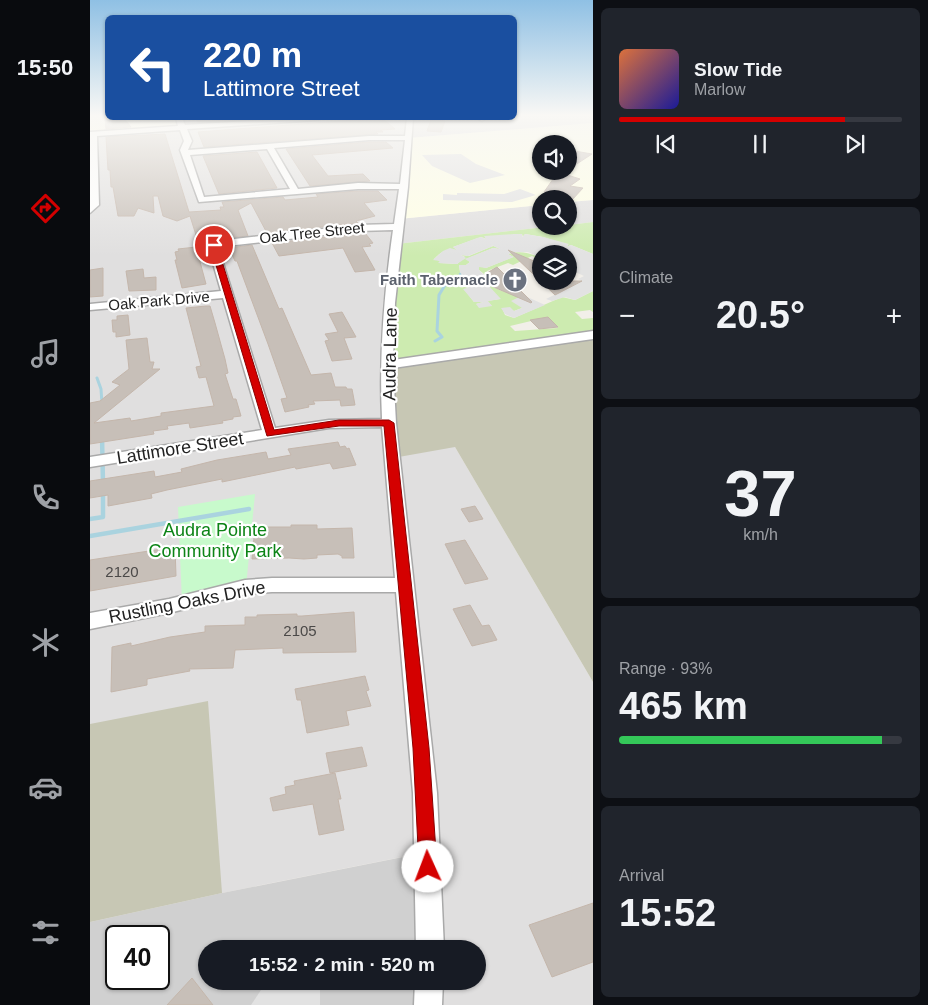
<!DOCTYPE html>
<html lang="en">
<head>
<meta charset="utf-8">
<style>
  :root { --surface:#171b24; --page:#20242c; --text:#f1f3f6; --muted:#9ea1a6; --line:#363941; --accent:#d40000 }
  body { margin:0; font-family:Helvetica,sans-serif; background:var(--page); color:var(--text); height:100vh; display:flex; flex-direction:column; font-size:19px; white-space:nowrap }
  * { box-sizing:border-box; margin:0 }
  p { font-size:16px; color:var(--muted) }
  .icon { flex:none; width:28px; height:28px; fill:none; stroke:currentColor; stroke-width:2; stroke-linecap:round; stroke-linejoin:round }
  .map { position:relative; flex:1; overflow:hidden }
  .panel { display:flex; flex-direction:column; gap:8px; padding:8px; background:#0d0f14; width:335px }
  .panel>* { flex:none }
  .top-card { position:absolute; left:15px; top:15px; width:412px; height:105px; border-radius:8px; box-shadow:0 1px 4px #0004; background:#1a4fa0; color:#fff; overflow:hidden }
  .tools { position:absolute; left:442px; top:135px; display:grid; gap:10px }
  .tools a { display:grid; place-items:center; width:45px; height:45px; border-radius:50%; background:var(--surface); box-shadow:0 1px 4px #0004; font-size:25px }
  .speed { position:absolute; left:15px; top:925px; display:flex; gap:10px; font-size:25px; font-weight:700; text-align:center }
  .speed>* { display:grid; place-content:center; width:65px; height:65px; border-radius:50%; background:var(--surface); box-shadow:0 1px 4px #0004; line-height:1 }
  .speed .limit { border:2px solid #111; border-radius:8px; background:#fff; color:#111 }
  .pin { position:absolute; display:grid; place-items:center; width:42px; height:42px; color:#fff; margin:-21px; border:2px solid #fff; border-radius:50%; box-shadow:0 1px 5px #0007 }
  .me { position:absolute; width:55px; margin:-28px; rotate:358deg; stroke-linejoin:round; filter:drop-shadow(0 0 4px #0008) }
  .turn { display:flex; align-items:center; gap:18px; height:105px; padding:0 15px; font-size:22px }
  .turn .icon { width:65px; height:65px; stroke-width:2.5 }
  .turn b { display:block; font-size:35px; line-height:42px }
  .big { font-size:38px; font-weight:600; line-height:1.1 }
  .panel .card { flex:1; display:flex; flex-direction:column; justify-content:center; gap:8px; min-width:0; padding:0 18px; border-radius:8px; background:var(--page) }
  .panel .dial { align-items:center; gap:0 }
  .dial b { font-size:65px; line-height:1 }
  .song { display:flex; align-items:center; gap:15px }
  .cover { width:60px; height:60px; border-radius:8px; background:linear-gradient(135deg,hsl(20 70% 55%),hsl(240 70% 35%)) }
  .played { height:5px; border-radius:2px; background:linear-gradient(90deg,var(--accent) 80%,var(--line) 80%) }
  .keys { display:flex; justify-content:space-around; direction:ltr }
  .heat { display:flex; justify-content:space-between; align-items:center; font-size:28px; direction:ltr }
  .charge { height:8px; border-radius:4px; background:linear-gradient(90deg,#34c759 93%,var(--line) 0) }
  .trip { position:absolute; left:108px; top:940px; width:288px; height:50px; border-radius:25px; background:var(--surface); box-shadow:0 1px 4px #0004; font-weight:600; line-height:50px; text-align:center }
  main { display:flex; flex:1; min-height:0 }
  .tab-bar { display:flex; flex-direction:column; width:90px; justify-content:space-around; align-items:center; background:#090b0e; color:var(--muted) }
  .tab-bar .icon { width:35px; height:35px }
  .tab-bar .current { color:var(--accent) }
  .tab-bar b { font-size:22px; color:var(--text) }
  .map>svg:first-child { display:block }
  .residential { fill:#e0dfdf }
  .education { fill:#ffffe5; fill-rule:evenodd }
  .religious { fill:#d0d0d0; fill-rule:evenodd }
  .construction { fill:#c7c7b4 }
  .grass { fill:#cdebb0; fill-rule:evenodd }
  .park { fill:#c8facc }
  .parking { fill:#e2e2e2 }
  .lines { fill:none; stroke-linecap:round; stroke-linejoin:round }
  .stream-far2 { stroke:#aad3df; stroke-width:2.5 }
  .stream-far1 { stroke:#aad3df; stroke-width:3 }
  .stream { stroke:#aad3df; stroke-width:4.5 }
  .building { fill:#c7bfb8; stroke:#c4b6ab }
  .minor-casing { stroke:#a9a9a9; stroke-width:3 }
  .minor { fill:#fff; fill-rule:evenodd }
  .route { fill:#d40000; stroke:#8a0000 }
  .labels { text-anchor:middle; stroke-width:4.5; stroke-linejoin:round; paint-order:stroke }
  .far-street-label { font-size:15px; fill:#222; stroke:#fff }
  .far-worship-label { font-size:15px; font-weight:bold; fill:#5b616d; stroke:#fff; text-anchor:end }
  .number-label { font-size:15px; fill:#4b4948 }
  .street-label { font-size:18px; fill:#222; stroke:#fff }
  .park-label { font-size:18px; fill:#0c8416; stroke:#fff }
</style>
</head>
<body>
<main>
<nav class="tab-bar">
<b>15:50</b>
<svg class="icon current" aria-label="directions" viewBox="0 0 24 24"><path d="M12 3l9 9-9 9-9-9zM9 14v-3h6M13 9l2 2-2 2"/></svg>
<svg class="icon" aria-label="music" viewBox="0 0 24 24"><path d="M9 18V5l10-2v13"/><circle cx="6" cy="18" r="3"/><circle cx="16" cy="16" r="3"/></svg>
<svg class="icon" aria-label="phone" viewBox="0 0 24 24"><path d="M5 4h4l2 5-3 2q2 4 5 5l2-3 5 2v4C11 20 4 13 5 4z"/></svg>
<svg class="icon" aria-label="climate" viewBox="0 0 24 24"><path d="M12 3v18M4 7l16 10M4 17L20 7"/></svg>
<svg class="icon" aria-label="car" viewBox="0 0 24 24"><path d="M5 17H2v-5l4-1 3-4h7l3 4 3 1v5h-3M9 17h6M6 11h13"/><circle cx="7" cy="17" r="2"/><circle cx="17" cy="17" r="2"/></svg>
<svg class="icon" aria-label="filters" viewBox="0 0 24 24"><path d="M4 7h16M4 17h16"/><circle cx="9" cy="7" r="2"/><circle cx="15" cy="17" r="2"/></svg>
</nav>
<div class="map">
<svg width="503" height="1005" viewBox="0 0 503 1005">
  <rect width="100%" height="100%" fill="#f2efe9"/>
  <path class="residential" d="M425,116H503V123L319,138L309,219L451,205V226H464L307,244L365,447L503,682V1005H338L339,981H386V949H340L337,852L132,893L0,922V134L92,126L89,118H425Z
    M503,200V222L479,225V202Z"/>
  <path class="education" d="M0,116H17L18,118H89L93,128L0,134Z
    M503,123V200L479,202V199H451V205L309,219L319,138ZM451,144H479V171H451Z"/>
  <path class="religious" d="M338,852L340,949H116V981H339L338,1005H0V922L132,893ZM26,936H69V979H26Z"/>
  <path class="construction" d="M503,335V682L365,447L303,458L296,365Z
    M118,701L132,893L0,922V724Z"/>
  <path class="grass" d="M503,222V254L481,245L476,247L478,245L453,237L435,234L433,237L432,234L397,239L391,237L363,247L367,250C356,248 351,252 344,259L350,261L349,263L367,264L375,257L371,255L379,256L403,246L399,244L410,249L403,248L376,259L380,262L376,265H369L372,286L379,288L374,289L384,302H393L386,304L402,306L397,301L410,299L391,286L395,280L394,274L389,270V266L396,268L423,257L418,254C430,250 440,253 451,258V264L447,262L450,260L442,256L423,265L418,263L397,271L399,285L412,291L429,294L432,308L424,311L412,308L415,315L424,318L472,297L485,300L503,291V312L500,310L485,312L492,319L503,318V335L296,365L307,244L464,226H479V225ZM458,317L468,328L425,331L420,326Z"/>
  <path class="park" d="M165,494L156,587L92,602L88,507Z"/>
  <path class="parking" d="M371,154L386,164L415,175L380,183L342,166L332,155Z
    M430,189L446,195L422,202L353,200V194L367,195V193L414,194Z
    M424,234H432V237L435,234L453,237L479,244L476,247L481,245L503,254V291L485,300L475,297L462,301L456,299L492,281L488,279L494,276L479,269V254H451V258L438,252H425L418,254L424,257L396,268L389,267V270L396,277L391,286H399L411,299L398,301L402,306L389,308L386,304L393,302H384L373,289L379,288L372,286L369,265H376L380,262L375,259L403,248L410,249L399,244L403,246L378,256L371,255L376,258L367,264L348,263L350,261L343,260L353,251L360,248L367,250L363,247L387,238L391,237L396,239L394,236Z
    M433,295L455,305L424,318L415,314L411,308L420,307L424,311L432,308L421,301Z
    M177,981H230V1005H161Z"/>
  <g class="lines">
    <path class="stream-far2" d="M354,287L359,278H371L370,274"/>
    <path class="stream-far1" d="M345,341L352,337L347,331L349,295L355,285
      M7,378L11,389L12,404"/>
    <path class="stream" d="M12,436L13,484
      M0,519L13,517V491
      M0,536L159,509"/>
  </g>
  <path class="building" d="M15,118H34L41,127L16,129Z
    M106,118H184L108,122Z
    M292,118L305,129L291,130L293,132H286L288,134L114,147L108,132Z
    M341,120L355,121L351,132L337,131Z
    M75,134L99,212L131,210L130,207H134L132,202L193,197L195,200L228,197L226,194L268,191H288L297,200L274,203L285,216L266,221L268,223L177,233L161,203L148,210L158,236L136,238L132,232L106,235L100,216L87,221L73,216L68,196H63L64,213L48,208L44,216H28L23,187H21L20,170H18L16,137Z
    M279,142H296L303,148L222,155L238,176L273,174L280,181L220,186L196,149Z
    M479,150L502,154L479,169Z
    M167,152L187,188L129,194L113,156Z
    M468,172L490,179L480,186L493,188L482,200L455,196L457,193L454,192Z
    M275,233L283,243L279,244L281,246L272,247L285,270L265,272L253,248L189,256L182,243Z
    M162,245L189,309L192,308L221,375L241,373L245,387H256L257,389H262L265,405L251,406L250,400L223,401L225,404L218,405L219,407L195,412L191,399L197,398L178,344L147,261H145L139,248Z
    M106,247L116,284L92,288L85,260H87L85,252L89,251L88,249Z
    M418,250L451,264V281H492L465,295Z
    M407,267L442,302L441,303L399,285L397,273Z
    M13,268V296L0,297V270Z
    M53,269L54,278L66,277V290L39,291L36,271Z
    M116,306H120L125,323L135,359L138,373L135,374L143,399H146L151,416L143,417V419L132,421L133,423L100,428L99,423L77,426L78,429L63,431L64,434L0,444V403L10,401L30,385L22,382L39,369L36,340L57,338L60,362H64L62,369H70L4,423L40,418L41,421L71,416V413L124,406L116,377L109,378L106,367L111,366L96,308Z
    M252,312L266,337L254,338L262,359L242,361L235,341L239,340L235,334L248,332L239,314Z
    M38,315L40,335L26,337V332H23L22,320H27V316Z
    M458,317L468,327L449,329L440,320Z
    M248,442L250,447L255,446L257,449L259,448L266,465L243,469L240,463L206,469L205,467L132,482V479L77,490L61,494L62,498L18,506V495L0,498V481L64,471L65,477L92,472L91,469L127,460L176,452L178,459L201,455L198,449Z
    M385,506L393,519L379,522L371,509Z
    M201,525H227V529L262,528L264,558H252V556L248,554L227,555V558L214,559L199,558L162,559L165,527H201Z
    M375,540L398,579L375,584L355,544Z
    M85,547L86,576L0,591V560Z
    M380,605L392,626L399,625L407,640L382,646L363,609Z
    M264,612L266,652L193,653V648L145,650L143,668L99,669L100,671L57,679V685L21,692L22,647L41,643V646L80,637L115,632V626L155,625V617H167V615L207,614V616H212Z
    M275,676L279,690L276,691L281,706L256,711L259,725L217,733L211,700H207L205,689Z
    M272,747L277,766L240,773L236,753Z
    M245,773L251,799H248L254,830L229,835L223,804L183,811L180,798L196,794L195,787L205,785L204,781Z
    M503,903V962L462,977L439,925Z
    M102,978L123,1005H77Z"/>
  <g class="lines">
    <defs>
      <path id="minor" d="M86,118H92L95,125L206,118H231L228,120L97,129L102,141L98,150L279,136H315L317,118H323L318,187L305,303L303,360L503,331V339L303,368L306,423L347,793L354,949H326L323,793L306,592H182L155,594L79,613L0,629V613L79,599L155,580L182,578H305L292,427L239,428L0,467V457L172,430L133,298L0,310V304L131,291L118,246L127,241L268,225L304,224L309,189H268L109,202L90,150L94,141L90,130L7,136L9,205L0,213V132L88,126ZM279,140H315L310,184L268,183L208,189L184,148ZM177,149L200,189L114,197L100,155ZM303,230C294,293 289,355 292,419L239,420L185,428L128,247L268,231Z
        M387,118H394L395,119L392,121Z
        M325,981H353L352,1005H324Z"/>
    </defs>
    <use href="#minor" class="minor-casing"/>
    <use href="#minor" class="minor"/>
  </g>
  <linearGradient id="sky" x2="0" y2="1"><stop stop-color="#8fc0e4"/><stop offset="0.45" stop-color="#f9f8f5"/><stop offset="1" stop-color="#f9f8f5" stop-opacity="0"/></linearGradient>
  <rect width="503" height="256" fill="url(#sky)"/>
  <path class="route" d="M124,243L127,245L184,430L249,420H299L304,423L339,748L347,867L344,873L338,875L332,873L329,867L323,748L294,426H249L177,436L120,245Z"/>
  <defs>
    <symbol id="church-disc" viewBox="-11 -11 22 22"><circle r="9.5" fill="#6b7280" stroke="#fff"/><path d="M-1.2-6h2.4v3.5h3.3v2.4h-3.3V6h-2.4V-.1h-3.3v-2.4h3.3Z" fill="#fff"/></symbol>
  </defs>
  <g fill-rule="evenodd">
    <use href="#church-disc" x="411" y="266" width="28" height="28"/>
  </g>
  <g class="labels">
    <g class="far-street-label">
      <text transform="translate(222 233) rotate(-6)" y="5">Oak Tree Street</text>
      <text transform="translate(69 301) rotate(-5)" y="5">Oak Park Drive</text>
    </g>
    <g class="far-worship-label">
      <text x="408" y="285">Faith Tabernacle</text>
    </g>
    <g class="number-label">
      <text x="32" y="577">2120</text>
      <text x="210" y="636">2105</text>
    </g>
    <g class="street-label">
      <text transform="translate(300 354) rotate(-89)" y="6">Audra Lane</text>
      <text transform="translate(90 448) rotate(-9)" y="6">Lattimore Street</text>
      <text transform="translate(97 602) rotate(-11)" y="6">Rustling Oaks Drive</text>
    </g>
    <g class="park-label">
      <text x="125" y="536">Audra Pointe<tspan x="125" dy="21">Community Park</tspan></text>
    </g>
  </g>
</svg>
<div class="tools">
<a><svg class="icon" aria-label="sound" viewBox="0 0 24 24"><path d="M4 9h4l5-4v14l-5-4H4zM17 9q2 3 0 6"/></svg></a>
<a><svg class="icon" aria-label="search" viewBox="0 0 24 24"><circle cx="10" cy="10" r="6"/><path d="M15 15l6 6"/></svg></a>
<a><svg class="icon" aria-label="layers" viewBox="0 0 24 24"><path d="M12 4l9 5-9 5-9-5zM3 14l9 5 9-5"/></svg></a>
</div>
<div class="speed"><div class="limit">40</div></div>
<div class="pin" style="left:124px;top:245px;background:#d93025"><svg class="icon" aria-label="arrive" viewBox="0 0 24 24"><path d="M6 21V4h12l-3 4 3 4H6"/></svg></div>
<svg class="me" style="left:338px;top:867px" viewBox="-20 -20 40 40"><circle r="19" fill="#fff"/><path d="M0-13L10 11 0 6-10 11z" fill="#d40000"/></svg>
<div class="trip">15:52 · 2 min · 520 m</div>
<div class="top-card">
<div class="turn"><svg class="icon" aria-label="left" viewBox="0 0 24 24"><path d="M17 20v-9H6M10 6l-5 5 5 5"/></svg><div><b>220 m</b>Lattimore Street</div></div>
</div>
</div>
<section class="panel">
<div class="card">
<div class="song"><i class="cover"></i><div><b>Slow Tide</b><p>Marlow</p></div></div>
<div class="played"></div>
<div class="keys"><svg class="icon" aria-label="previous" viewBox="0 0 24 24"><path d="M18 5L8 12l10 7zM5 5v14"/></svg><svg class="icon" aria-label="pause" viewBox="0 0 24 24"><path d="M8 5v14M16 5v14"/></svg><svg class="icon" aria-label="next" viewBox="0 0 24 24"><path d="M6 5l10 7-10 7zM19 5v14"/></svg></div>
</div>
<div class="card"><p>Climate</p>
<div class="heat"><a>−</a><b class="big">20.5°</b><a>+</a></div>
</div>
<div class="card dial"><b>37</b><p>km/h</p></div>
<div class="card"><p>Range · 93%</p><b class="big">465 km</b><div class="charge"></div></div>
<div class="card"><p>Arrival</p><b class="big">15:52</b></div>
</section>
</main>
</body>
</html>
